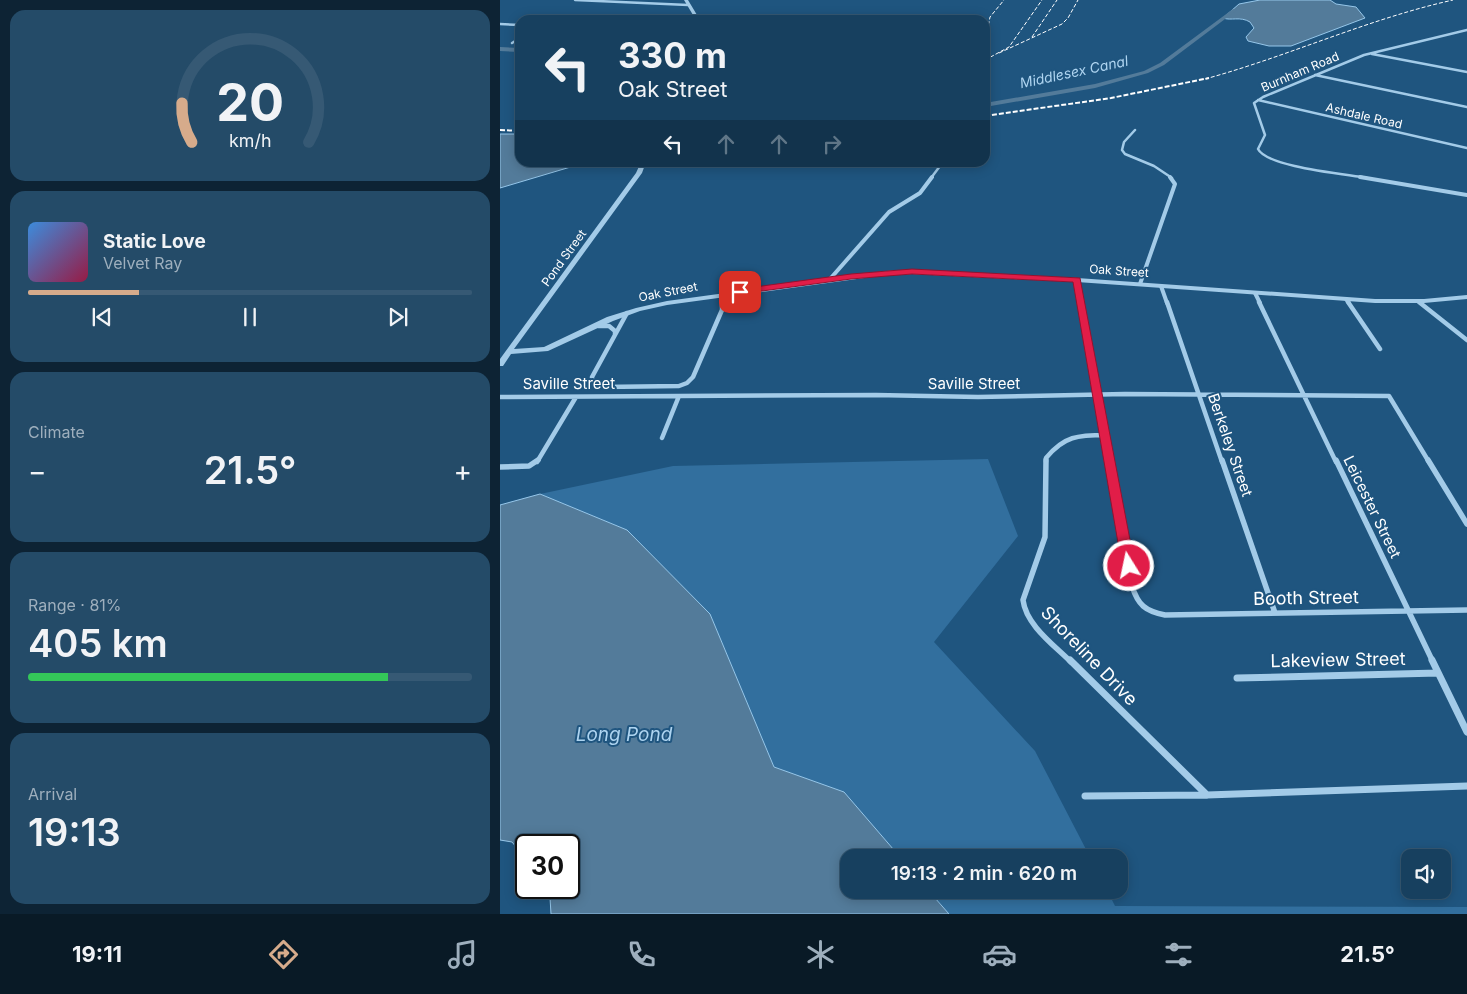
<!DOCTYPE html>
<html lang="en">
<head>
<meta charset="utf-8">
<style>
  :root { --surface:#17405f; --page:#244b68; --text:#f1f3f6; --muted:#9eafbd; --line:#365974; --accent:#d6ab8b }
  body { margin:0; font-family:Inter,sans-serif; background:var(--page); color:var(--text); height:100vh; display:flex; flex-direction:column; font-size:19px; white-space:nowrap }
  * { box-sizing:border-box; margin:0 }
  p { font-size:16px; color:var(--muted) }
  .icon { flex:none; width:28px; height:28px; fill:none; stroke:currentColor; stroke-width:2; stroke-linecap:round; stroke-linejoin:round }
  .map { position:relative; flex:1; overflow:hidden }
  .drawer { display:flex; flex-direction:column; gap:10px; padding:10px; background:#0d2334; width:500px }
  .drawer>* { flex:none }
  .hud { position:absolute; left:15px; top:15px; width:475px; height:152px; border-radius:15px; box-shadow:0 2px 12px #0003,0 0 0 1px var(--line); background:#17405f; color:var(--text); overflow:hidden }
  .controls { position:absolute; left:901px; top:849px; display:grid; gap:10px }
  .controls a { display:grid; place-items:center; width:50px; height:50px; border-radius:10px; background:var(--surface); box-shadow:0 2px 12px #0003,0 0 0 1px var(--line); font-size:25px }
  .speed { position:absolute; left:15px; top:834px; display:flex; gap:10px; font-size:25px; font-weight:700; text-align:center }
  .speed>* { display:grid; place-content:center; width:65px; height:65px; border-radius:50%; background:var(--surface); box-shadow:0 2px 12px #0003,0 0 0 1px var(--line); line-height:1 }
  .speed .limit { border:2px solid #111; border-radius:8px; background:#fff; color:#111 }
  .pin { position:absolute; display:grid; place-items:center; width:42px; height:42px; color:#fff; margin:-21px; border-radius:10px; box-shadow:0 2px 8px #0006 }
  .me { position:absolute; width:55px; margin:-28px; rotate:350deg; stroke-linejoin:round; filter:drop-shadow(0 0 4px #0008) }
  .turn { display:flex; align-items:center; gap:18px; height:105px; padding:0 20px; font-size:22px }
  .turn .icon { width:65px; height:65px; stroke-width:2.5 }
  .turn b { display:block; font-size:35px; line-height:42px }
  .lanes { display:flex; align-items:center; height:48px; padding:0 20px; background:#0003; justify-content:center; gap:25px; direction:ltr }
  .lanes .off { opacity:.35 }
  .big { font-size:38px; font-weight:600; line-height:1.1 }
  .drawer .tile { flex:1; display:flex; flex-direction:column; justify-content:center; gap:8px; min-width:0; padding:0 18px; border-radius:15px; background:var(--page) }
  .drawer .dial { align-items:center; gap:0 }
  .dial svg { height:130px; overflow:visible; fill:none; stroke:var(--line); stroke-width:7; stroke-linecap:round; text-anchor:middle }
  .dial text { fill:var(--text); stroke:none }
  .song { display:flex; align-items:center; gap:15px }
  .cover { width:60px; height:60px; border-radius:8px; background:linear-gradient(135deg,hsl(210 70% 55%),hsl(340 70% 35%)) }
  .played { height:5px; border-radius:2px; background:linear-gradient(90deg,var(--accent) 25%,var(--line) 25%) }
  .keys { display:flex; justify-content:space-around; direction:ltr }
  .heat { display:flex; justify-content:space-between; align-items:center; font-size:28px; direction:ltr }
  .charge { height:8px; border-radius:4px; background:linear-gradient(90deg,#34c759 81%,var(--line) 0) }
  .trip { position:absolute; left:340px; top:849px; width:288px; height:50px; border-radius:15px; background:var(--surface); box-shadow:0 2px 12px #0003,0 0 0 1px var(--line); font-weight:600; line-height:50px; text-align:center }
  .dock { display:flex; height:80px; justify-content:space-around; align-items:center; background:#091a26; color:var(--muted) }
  .dock .icon { width:35px; height:35px }
  .dock .selected { color:var(--accent) }
  .dock b { font-size:22px; color:var(--text) }
  main { display:flex; flex:1; min-height:0 }
  .map>svg:first-child { display:block }
  .green { fill:#326f9e }
  .water { fill:#537b9a; stroke:#96c7ea }
  .lines { fill:none; stroke-linecap:round; stroke-linejoin:round }
  .canal { fill:#537b9a; fill-rule:evenodd }
  .minor-far4 { stroke:#a3cbe8; stroke-width:2.5 }
  .minor-far3 { stroke:#a3cbe8; stroke-width:4 }
  .minor-far2 { stroke:#a3cbe8; stroke-width:4.5 }
  .minor-far1 { stroke:#a3cbe8; stroke-width:5.5 }
  .minor { stroke:#a3cbe8; stroke-width:7 }
  .tertiary { fill:#a3cbe8; fill-rule:evenodd }
  .rail-far1 { stroke:#fff; stroke-width:1; stroke-dasharray:4 2; stroke-linecap:butt }
  .rail { stroke:#fff; stroke-width:2; stroke-dasharray:5 2; stroke-linecap:butt }
  .route { fill:#e11d48; stroke:#92132f }
  .labels { text-anchor:middle; stroke-width:4; stroke-linejoin:round; paint-order:stroke }
  .far-street-label { font-size:12px; fill:#fff; stroke:#1f557f }
  .far-water-label { font-size:14px; font-style:italic; fill:#aed4f0; stroke:#1f557f }
  .street-label { font-size:15px; fill:#fff; stroke:#1f557f }
  .near-street-label { font-size:18px; fill:#fff; stroke:#1f557f }
  .near-water-label { font-size:19px; font-style:italic; fill:#aed4f0; stroke:#1f557f }
</style>
</head>
<body>
<main>
<section class="drawer">
<div class="tile dial"><svg viewBox="0 0 100 80">
<path d="M14 69A42 42 0 1 1 86 69"/>
<path d="M14 69A42 42 0 0 1 8 45" stroke="#d6ab8b"/>
<text x="50" y="56" font-size="32" font-weight="700">20</text>
<text x="50" y="72" font-size="11">km/h</text>
</svg></div>
<div class="tile">
<div class="song"><i class="cover"></i><div><b>Static Love</b><p>Velvet Ray</p></div></div>
<div class="played"></div>
<div class="keys"><svg class="icon" aria-label="previous" viewBox="0 0 24 24"><path d="M18 5L8 12l10 7zM5 5v14"/></svg><svg class="icon" aria-label="pause" viewBox="0 0 24 24"><path d="M8 5v14M16 5v14"/></svg><svg class="icon" aria-label="next" viewBox="0 0 24 24"><path d="M6 5l10 7-10 7zM19 5v14"/></svg></div>
</div>
<div class="tile"><p>Climate</p>
<div class="heat"><a>−</a><b class="big">21.5°</b><a>+</a></div>
</div>
<div class="tile"><p>Range · 81%</p><b class="big">405 km</b><div class="charge"></div></div>
<div class="tile"><p>Arrival</p><b class="big">19:13</b></div>
</section>
<div class="map">
<svg width="967" height="914" viewBox="0 0 967 914">
  <rect width="100%" height="100%" fill="#1f557f"/>
  <path class="green" d="M488,459L518,536L434,642L535,751L590,857H400L344,792L274,767L210,614L127,530L40,494L173,466Z
    M428,890H607L615,906L967,907V914H449Z"/>
  <path class="water" d="M760,0H830L836,4L856,7L865,18L791,46H769L748,41L746,37L754,28L750,22C740,16 731,21 723,18L739,4Z
    M0,134H20V162L84,163L0,188Z
    M40,494L127,530L210,614L274,767L344,792L400,857L349,858V890H428L449,914H51L50,898L44,888H69V845H26V868L21,863V853L12,842L0,840V505Z"/>
  <g class="lines">
    <path class="canal" d="M733,9L737,10L664,65L648,73L595,88L485,107V103L595,84L644,71L660,63Z
      M0,47L20,48V52L0,51Z"/>
    <path class="minor-far4" d="M75,0L188,5
      M142,16L197,18
      M0,24L20,25
      M12,43L20,38
      M872,54L967,72
      M815,75L967,107
      M758,100L967,148
      M635,130L624,142L622,150L625,154L654,166L672,178
      M431,178L443,162
      M867,178C845,174 767,167 758,149L765,135L754,103L763,97L864,55L967,30"/>
    <path class="minor-far3" d="M860,177L967,195
      M330,279L389,212L420,193L432,177
      M577,280L581,303
      M640,284L675,184L670,177
      M661,286L667,303
      M755,293L760,303
      M222,294V303
      M846,299L849,303
      M918,301L921,303"/>
    <path class="minor-far2" d="M581,302L610,462
      M667,302L722,462
      M759,302L836,462
      M848,302L880,349
      M919,302L967,340
      M127,313L92,377V383L103,387L179,386L187,383L193,377L222,310V302
      M98,326H109L115,331V335
      M0,397L376,395L478,397L625,394L889,396L929,462
      M162,438L179,396
      M37,462L76,397
      M546,462V458C564,436 578,435 606,435"/>
    <path class="minor-far1" d="M546,460L545,537L523,600C526,625 554,645 571,662
      M609,460L632,586C638,605 645,611 665,615L967,610
      M722,460L775,613
      M836,460L933,662
      M928,460L967,524
      M0,467L29,466L38,460"/>
    <path class="minor" d="M570,660L707,795
      M932,660L967,732
      M737,678L938,673
      M585,796L707,795L967,786"/>
    <path class="tertiary" d="M184,0H188L200,20H196Z
      M141,162H146L142,173L14,349L44,347L107,317L136,308L167,301L386,271L412,270L577,278L875,299H924L967,295V299L924,303H875L577,282L412,274L386,275L167,305L140,311L113,321L48,351L11,354L3,366H0V359L136,173Z"/>
    <path class="rail-far1" d="M532,37L557,0
      M485,43L490,17L504,0
      M499,53L562,24L568,18L578,0
      M485,60L509,47L542,0
      M705,79C789,56 868,19 953,0"/>
    <path class="rail" d="M485,116L611,98L709,78
      M0,130L20,131"/>
  </g>
  <path class="route" d="M412,269L580,278L635,566L633,570H624L622,566L573,282L412,274L351,279L240,294L236,292L240,289L351,274Z"/>
  <g class="labels">
    <g class="far-street-label">
      <text transform="translate(800 72) rotate(-23)" y="4">Burnham Road</text>
      <text transform="translate(864 116) rotate(13)" y="4">Ashdale Road</text>
      <text transform="translate(64 258) rotate(-54)" y="4">Pond Street</text>
      <text transform="translate(619 271) rotate(4)" y="4">Oak Street</text>
      <text transform="translate(168 292) rotate(-11)" y="4">Oak Street</text>
    </g>
    <g class="far-water-label">
      <text transform="translate(574 72) rotate(-12)" y="5">Middlesex Canal</text>
    </g>
    <g class="street-label">
      <text x="69" y="389">Saville Street</text>
      <text x="474" y="389">Saville Street</text>
      <text transform="translate(730 445) rotate(71)" y="5">Berkeley Street</text>
      <text transform="translate(872 507) rotate(64)" y="5">Leicester Street</text>
    </g>
    <g class="near-street-label">
      <text transform="translate(806 598) rotate(-1)" y="6">Booth Street</text>
      <text transform="translate(589 656) rotate(46)" y="6">Shoreline Drive</text>
      <text transform="translate(838 660) rotate(-1)" y="6">Lakeview Street</text>
    </g>
    <g class="near-water-label">
      <text x="124" y="741">Long Pond</text>
    </g>
  </g>
</svg>
<div class="controls">
<a><svg class="icon" aria-label="sound" viewBox="0 0 24 24"><path d="M4 9h4l5-4v14l-5-4H4zM17 9q2 3 0 6"/></svg></a>
</div>
<div class="speed"><div class="limit">30</div></div>
<div class="pin" style="left:240px;top:292px;background:#d93025"><svg class="icon" aria-label="arrive" viewBox="0 0 24 24"><path d="M6 21V4h12l-3 4 3 4H6"/></svg></div>
<svg class="me" style="left:629px;top:566px" viewBox="-20 -20 40 40"><circle r="17" fill="#e11d48" stroke="#fff" stroke-width="3"/><path d="M0-11L8 9 0 5-8 9z" fill="#fff"/></svg>
<div class="trip">19:13 · 2 min · 620 m</div>
<div class="hud">
<div class="turn"><svg class="icon" aria-label="left" viewBox="0 0 24 24"><path d="M17 20v-9H6M10 6l-5 5 5 5"/></svg><div><b>330 m</b>Oak Street</div></div>
<div class="lanes"><svg class="icon" aria-label="left" viewBox="0 0 24 24"><path d="M17 20v-9H6M10 6l-5 5 5 5"/></svg><svg class="icon off" aria-label="ahead" viewBox="0 0 24 24"><path d="M12 20V5M6 11l6-6 6 6"/></svg><svg class="icon off" aria-label="ahead" viewBox="0 0 24 24"><path d="M12 20V5M6 11l6-6 6 6"/></svg><svg class="icon off" aria-label="right" viewBox="0 0 24 24"><path d="M7 20v-9h11M14 6l5 5-5 5"/></svg></div>
</div>
</div>
</main>
<nav class="dock">
<b>19:11</b>
<svg class="icon selected" aria-label="directions" viewBox="0 0 24 24"><path d="M12 3l9 9-9 9-9-9zM9 14v-3h6M13 9l2 2-2 2"/></svg>
<svg class="icon" aria-label="music" viewBox="0 0 24 24"><path d="M9 18V5l10-2v13"/><circle cx="6" cy="18" r="3"/><circle cx="16" cy="16" r="3"/></svg>
<svg class="icon" aria-label="phone" viewBox="0 0 24 24"><path d="M5 4h4l2 5-3 2q2 4 5 5l2-3 5 2v4C11 20 4 13 5 4z"/></svg>
<svg class="icon" aria-label="climate" viewBox="0 0 24 24"><path d="M12 3v18M4 7l16 10M4 17L20 7"/></svg>
<svg class="icon" aria-label="car" viewBox="0 0 24 24"><path d="M5 17H2v-5l4-1 3-4h7l3 4 3 1v5h-3M9 17h6M6 11h13"/><circle cx="7" cy="17" r="2"/><circle cx="17" cy="17" r="2"/></svg>
<svg class="icon" aria-label="filters" viewBox="0 0 24 24"><path d="M4 7h16M4 17h16"/><circle cx="9" cy="7" r="2"/><circle cx="15" cy="17" r="2"/></svg>
<b>21.5°</b>
</nav>
</body>
</html>
